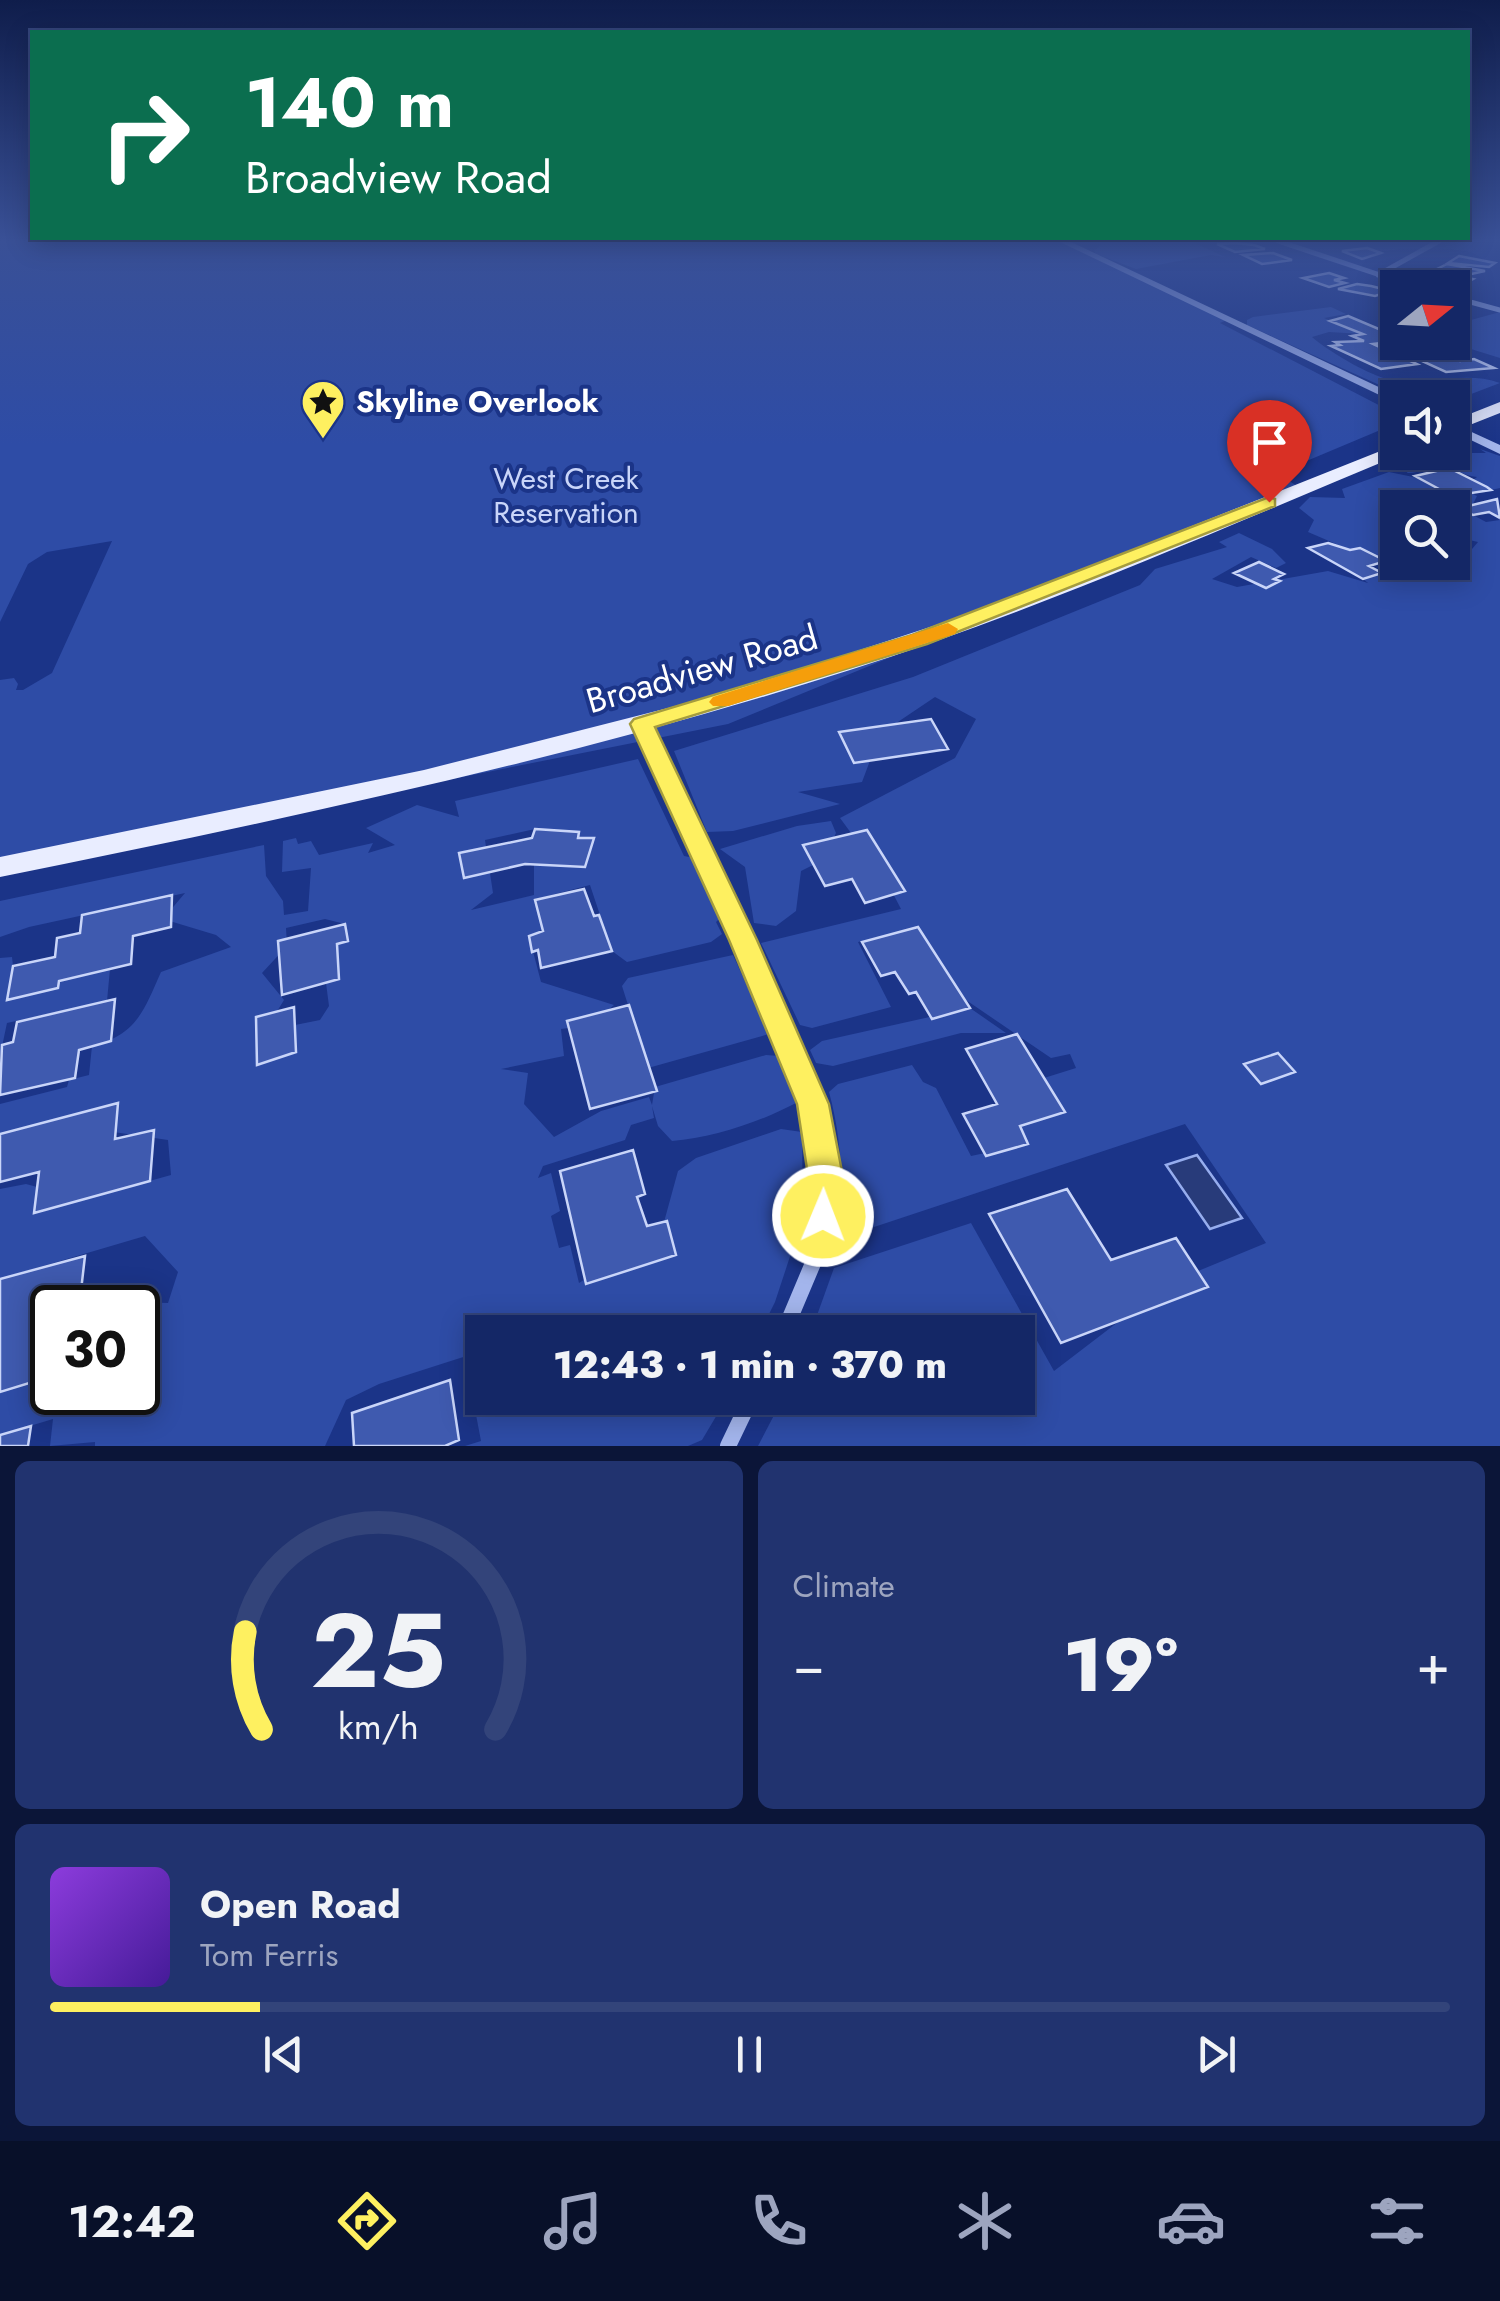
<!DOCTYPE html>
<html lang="en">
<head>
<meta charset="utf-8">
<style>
  :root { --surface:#142766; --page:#21336f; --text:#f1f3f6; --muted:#9da5bf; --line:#33447a; --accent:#fef060 }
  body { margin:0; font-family:Jost,sans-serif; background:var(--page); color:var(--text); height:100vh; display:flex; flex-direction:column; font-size:38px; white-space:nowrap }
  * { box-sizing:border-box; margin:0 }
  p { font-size:32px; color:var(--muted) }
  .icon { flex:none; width:55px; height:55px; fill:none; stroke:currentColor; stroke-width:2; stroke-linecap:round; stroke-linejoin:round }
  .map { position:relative; height:1446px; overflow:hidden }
  .panel { display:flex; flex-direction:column; gap:15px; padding:15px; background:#0b1538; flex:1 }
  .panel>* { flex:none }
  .banner { position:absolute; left:30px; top:30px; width:1440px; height:210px; border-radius:0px; box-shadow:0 5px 25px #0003,0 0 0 2px var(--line); background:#0b6e4f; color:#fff; overflow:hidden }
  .needle { width:65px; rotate:72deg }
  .buttons { position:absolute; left:1380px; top:270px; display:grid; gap:20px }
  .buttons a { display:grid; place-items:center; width:90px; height:90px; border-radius:0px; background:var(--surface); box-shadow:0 5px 25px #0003,0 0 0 2px var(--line); font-size:50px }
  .speed { position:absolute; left:30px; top:1285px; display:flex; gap:20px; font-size:50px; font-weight:700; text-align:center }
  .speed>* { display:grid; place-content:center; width:130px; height:130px; border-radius:50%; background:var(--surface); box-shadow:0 5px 25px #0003,0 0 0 2px var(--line); line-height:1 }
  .speed .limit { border:5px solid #111; border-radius:15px; background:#fff; color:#111 }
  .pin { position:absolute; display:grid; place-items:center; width:85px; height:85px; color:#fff; margin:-102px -42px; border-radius:50% 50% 50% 0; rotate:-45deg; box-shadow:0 0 10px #0007 }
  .pin .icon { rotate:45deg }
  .me { position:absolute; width:110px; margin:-55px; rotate:1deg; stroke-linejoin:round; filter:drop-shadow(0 0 8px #0008) }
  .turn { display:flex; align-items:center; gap:35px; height:210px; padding:0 50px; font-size:45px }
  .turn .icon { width:130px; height:130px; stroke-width:2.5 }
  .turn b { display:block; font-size:70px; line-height:85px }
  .big { font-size:75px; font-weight:800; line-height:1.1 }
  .panel .widget { flex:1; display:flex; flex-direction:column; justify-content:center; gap:15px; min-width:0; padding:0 35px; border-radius:15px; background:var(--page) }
  .panel .dial { align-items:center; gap:0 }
  .dial svg { height:260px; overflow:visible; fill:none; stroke:var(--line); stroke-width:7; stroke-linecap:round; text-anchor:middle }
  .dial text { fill:var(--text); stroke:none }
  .song { display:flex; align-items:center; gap:30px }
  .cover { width:120px; height:120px; border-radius:15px; background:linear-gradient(135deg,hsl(270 70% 55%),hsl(260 70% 35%)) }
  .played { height:10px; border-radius:5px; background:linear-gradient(90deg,var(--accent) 15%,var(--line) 15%) }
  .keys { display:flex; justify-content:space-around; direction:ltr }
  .heat { display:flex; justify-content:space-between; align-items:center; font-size:55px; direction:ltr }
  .panel .tiles { flex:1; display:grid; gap:15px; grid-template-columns:1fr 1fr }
  .widget:last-child { grid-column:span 2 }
  .trip { position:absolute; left:465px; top:1315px; width:570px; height:100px; border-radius:0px; background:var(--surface); box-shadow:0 5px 25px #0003,0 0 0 2px var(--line); font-weight:800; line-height:100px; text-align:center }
  .menu { display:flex; height:160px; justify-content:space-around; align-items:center; background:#081029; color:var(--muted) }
  .menu .icon { width:70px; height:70px }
  .menu .active { color:var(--accent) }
  .menu b { font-size:45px; color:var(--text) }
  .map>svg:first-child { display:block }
  .green { fill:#2e4ca6; fill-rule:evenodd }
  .water { fill:#283b7a; stroke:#96adee; stroke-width:2.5 }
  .building { fill:#3f5aaf; stroke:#c9d5f9; stroke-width:2.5 }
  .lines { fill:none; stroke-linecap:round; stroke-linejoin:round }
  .minor-far3 { stroke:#a3b5ec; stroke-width:5 }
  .minor-far2 { stroke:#a3b5ec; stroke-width:10 }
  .minor-far1 { stroke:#a3b5ec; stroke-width:12 }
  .minor { stroke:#a3b5ec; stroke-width:16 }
  .tertiary { fill:#a3b5ec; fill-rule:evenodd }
  .primary { fill:#e9edff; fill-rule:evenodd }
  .route { fill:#fef060; stroke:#a59c3e; stroke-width:2.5 }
  .slow { fill:#f59e0b }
  .labels { text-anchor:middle; stroke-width:8; stroke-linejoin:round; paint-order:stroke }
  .far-poi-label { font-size:30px; font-weight:bold; fill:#fff; stroke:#1b3488; text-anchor:start }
  .far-park-label { font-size:30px; fill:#c9d5f9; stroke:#1b3488 }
  .street-label { font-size:35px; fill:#fff; stroke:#1b3488 }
</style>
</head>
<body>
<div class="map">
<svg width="1500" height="1446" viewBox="0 0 1500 1446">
  <rect width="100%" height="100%" fill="#1b3488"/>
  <path class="green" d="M0,241H1060L1227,320L1220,323L1396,414L1397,423L1278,473L1301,489L728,724L0,869V680L14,678L18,684L16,690H23L52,673L112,541L47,552L28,564L0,622Z
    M1091,241H1190L1225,257L1211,255L1136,269L1096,254L1094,251L1101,245Z
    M1331,307L1346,314L1324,318L1363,334L1329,332L1312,337C1329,352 1379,382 1402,382C1435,382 1470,372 1500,383L1453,401L1452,398L1406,397L1247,325V320L1253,317Z
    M1500,312V358L1458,345L1470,342L1465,339L1471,336L1453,330V325Z
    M1480,449L1500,456V488L1491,490L1473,480L1477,477C1463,476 1453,467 1438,466C1427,466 1419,474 1407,473L1413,461L1434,453H1486Z
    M1389,472L1457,486L1477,496L1473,504L1460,508L1486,522L1500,520V1446H758L783,1398H1018V1332H811L834,1268L971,1223L1054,1371L1169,1283L1266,1243L1185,1124L853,1234L840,1222C843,1177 841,1136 829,1092L838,1084L912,1065L923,1082L936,1088L971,1156L1028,1144L1020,1126L1065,1112L1044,1078L1076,1068L1070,1054L1051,1058L941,983L912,929L858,942L891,1007L812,1028L800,1025L761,943L901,909L887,882L840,818L955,758L976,719L935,697L880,734L862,782L798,792L840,804L733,831L707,832L674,751L913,677L1140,585L1155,569L1227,547L1219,542L1239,533L1272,549L1286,563L1276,568L1251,557L1212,579L1237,587L1328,571L1368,583L1363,579L1394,568L1361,548L1350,550L1308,532L1314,520L1299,508L1310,497L1345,498L1342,489ZM1398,508H1452V536L1478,542L1472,549L1453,543L1452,562H1398Z
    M638,759L684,856L715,862L724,880L722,916L716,922L722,934L711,942L627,962L612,951L590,885L536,899L543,929L529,936L541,982L614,1005L590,1025L561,1029L564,1056L501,1069L528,1073L524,1104L554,1137L601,1111L649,1097L652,1105L655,1087L766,1055L779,1056L796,1103C760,1122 713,1138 672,1141L658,1126L652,1106L654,1118L631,1125L625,1140L543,1166L538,1178L551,1173L560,1211L551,1216L559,1248L570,1245L579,1283L601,1269L671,1242L664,1222L678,1171L696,1158L781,1129L802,1132L803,1217L775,1302L760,1332H482V1351L379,1384L346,1400L325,1446H95V1442L50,1446L53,1419L0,1435V1392L52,1376V1392H138V1308L88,1307L110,1301L168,1303L178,1272L145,1236L16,1274L0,1286V1189L26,1184L56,1192V1207L171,1175L168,1140L100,1130L0,1134V1104L67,1087L69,1080L89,1075L92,1046C137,1035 144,1010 161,972L231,947L216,935L163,919L185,893L29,927L0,937V901L264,845L266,876L283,901L284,915L308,911L311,868L282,872L283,841L296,838L298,844L311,841L319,855L373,843L368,853L395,845L366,828L417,805L459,817L455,801ZM535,829L578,832V838L594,839L585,867L534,865V895L471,910L493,893L485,840ZM325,919L345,924L348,940L337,944L339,979L326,983L329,1006L320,1020L295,1025L296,1052L258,1064L268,1026L284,1000L262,973L287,946L286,928Z
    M831,821L836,833L823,860L801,871L796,911L776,926L754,923L745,867L720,849L797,826Z
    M733,955L769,1034L648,1068L622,986L628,978Z
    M12,957L13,966L59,981L110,969L107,1001L7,1023L0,1056V958Z
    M970,1008L1006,1033H961L833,1066L816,1063L810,1050L822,1041Z
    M482,1379V1398H727L702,1440L688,1446H465L481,1441L470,1383Z"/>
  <path class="water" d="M1197,1155L1242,1218L1210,1229L1166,1165Z"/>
  <path class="building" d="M1235,243L1254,245L1265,249L1235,252L1217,244Z
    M1367,248L1381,253L1362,259L1342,251Z
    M1273,253L1292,260L1262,264L1243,255Z
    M1459,256L1495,263L1489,267L1448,263Z
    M1447,264L1485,271L1462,276L1435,270Z
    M1437,272L1473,279L1464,284L1422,278Z
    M1329,273L1344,278L1334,280L1345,283L1329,287L1303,278Z
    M1357,284L1371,286L1391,291L1375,296L1338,289Z
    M1348,316L1398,337V341L1373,344L1417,364L1381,369L1331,346L1340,345L1335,342L1364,341L1352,336L1363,334L1330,321Z
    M1442,353L1460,361L1474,359L1494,368L1446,372L1413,357Z
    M1449,468L1487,487L1491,490L1452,496L1415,476Z
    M1497,499L1500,518L1489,512L1473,515L1460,508Z
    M1328,543L1350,550L1360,548L1386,561L1369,566L1382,573L1363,579L1308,548Z
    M1259,562L1284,574L1274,579L1280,581L1266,588L1234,573Z
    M931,719L948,749L854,763L839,732Z
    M535,829L579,832L578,838H594L585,867L525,864L464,878L459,853L532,838Z
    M867,830L905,891L865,903L852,879L825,886L803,845Z
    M584,889L594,916L599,915L612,951L541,968L538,950L532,952L529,936L543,931L535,900Z
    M172,895L171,927L133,936L131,964L59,981L58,988L7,1000L13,966L55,957L57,938L80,933L82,915Z
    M345,924L348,941L337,944L339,979L282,995L278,941Z
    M918,927L970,1008L932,1019L916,992L909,994L895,972L881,976L862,942Z
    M115,999L111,1041L79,1050L75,1078L0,1095L2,1045L13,1042L17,1022Z
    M629,1005L657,1091L590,1109L567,1021Z
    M294,1007L296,1052L257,1065L256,1017Z
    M1017,1034L1065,1112L1020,1126L1028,1144L986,1156L963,1114L997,1104L966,1049Z
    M1278,1053L1295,1072L1261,1084L1244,1064Z
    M118,1103L115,1139L154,1130L150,1181L34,1213L39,1172L0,1182V1134Z
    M633,1150L645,1194L637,1197L647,1226L667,1221L676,1255L586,1284L560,1171Z
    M1067,1189L1111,1260L1176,1238L1208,1287L1061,1343L989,1214Z
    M85,1256L79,1308H52V1376L0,1392V1279Z
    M450,1380L459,1440L445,1446H354L352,1413Z
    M31,1426L28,1446H0V1435Z"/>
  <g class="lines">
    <path class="minor-far3" d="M1278,241L1419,288
      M1378,275L1439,241
      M1452,297L1500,310"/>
    <path class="minor-far2" d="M642,724L703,853"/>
    <path class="minor-far1" d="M702,851L815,1116"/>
    <path class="minor" d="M784,1332L819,1249L827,1183L815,1114
      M728,1446L751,1398"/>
    <path class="tertiary" d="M1058,241H1069L1402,398H1398V403L1394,402Z
      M1452,423L1500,445V454L1452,431Z"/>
    <path class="primary" d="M1500,402V413L1452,432V421Z
      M1398,444V452L1404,453C1221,529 1039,610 850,670C572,759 286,819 0,877V857L424,770L731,692L976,612Z"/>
  </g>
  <linearGradient id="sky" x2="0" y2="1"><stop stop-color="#0f1d4b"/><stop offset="0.54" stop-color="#395096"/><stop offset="1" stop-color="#395096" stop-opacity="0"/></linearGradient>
  <rect width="1500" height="444" fill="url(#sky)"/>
  <path class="route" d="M1269,497L1275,499V506L927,644L655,727L757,940L829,1104L844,1182L835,1227L823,1232L810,1227L805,1216L809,1182L797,1104L729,940L630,724L634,719L912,635Z"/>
  <path class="slow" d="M948,623L958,629L955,634L728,706H713L709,702L713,697Z"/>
  <defs>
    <symbol id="sight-pin" viewBox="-11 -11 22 30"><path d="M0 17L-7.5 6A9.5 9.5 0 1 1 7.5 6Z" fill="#fef060" stroke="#1b3488"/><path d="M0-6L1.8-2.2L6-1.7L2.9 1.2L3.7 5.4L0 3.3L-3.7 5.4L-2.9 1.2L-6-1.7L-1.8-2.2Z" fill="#111"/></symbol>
  </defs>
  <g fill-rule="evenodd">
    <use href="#sight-pin" x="298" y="377" width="50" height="68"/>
  </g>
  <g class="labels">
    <g class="far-poi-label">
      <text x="356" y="412">Skyline Overlook</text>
    </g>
    <g class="far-park-label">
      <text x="566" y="489">West Creek<tspan x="566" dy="34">Reservation</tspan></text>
    </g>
    <g class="street-label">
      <text transform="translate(702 669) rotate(-16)" y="12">Broadview Road</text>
    </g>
  </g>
</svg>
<div class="buttons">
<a><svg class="needle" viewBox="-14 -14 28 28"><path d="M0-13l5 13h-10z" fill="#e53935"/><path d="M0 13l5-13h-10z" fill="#9da5bf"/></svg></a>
<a><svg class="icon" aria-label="sound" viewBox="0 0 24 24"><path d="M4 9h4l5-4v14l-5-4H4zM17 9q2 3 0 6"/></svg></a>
<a><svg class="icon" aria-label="search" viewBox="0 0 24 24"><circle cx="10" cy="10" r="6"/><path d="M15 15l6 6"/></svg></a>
</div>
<div class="speed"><div class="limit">30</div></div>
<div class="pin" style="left:1269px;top:502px;background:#d93025"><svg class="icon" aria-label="arrive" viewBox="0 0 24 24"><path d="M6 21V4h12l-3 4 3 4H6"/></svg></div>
<svg class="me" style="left:823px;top:1216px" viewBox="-20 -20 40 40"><circle r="17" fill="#fef060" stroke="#fff" stroke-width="3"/><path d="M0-11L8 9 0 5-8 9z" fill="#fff"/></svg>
<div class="trip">12:43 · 1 min · 370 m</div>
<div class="banner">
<div class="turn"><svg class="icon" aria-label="right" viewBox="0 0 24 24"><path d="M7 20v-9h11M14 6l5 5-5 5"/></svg><div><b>140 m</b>Broadview Road</div></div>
</div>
</div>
<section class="panel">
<div class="tiles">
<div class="widget dial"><svg viewBox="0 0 100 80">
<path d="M14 69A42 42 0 1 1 86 69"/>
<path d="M14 69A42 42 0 0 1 9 39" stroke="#fef060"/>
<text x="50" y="56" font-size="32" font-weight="700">25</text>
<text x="50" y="72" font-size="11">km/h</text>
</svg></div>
<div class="widget"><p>Climate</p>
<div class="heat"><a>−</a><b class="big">19°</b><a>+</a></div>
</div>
<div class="widget">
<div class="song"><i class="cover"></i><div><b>Open Road</b><p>Tom Ferris</p></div></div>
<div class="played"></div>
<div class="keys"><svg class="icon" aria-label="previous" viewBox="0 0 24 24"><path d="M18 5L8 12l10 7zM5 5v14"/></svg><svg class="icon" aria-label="pause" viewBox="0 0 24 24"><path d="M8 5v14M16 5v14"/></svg><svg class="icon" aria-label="next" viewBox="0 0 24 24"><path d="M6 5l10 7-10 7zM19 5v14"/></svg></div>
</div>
</div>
</section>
<nav class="menu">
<b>12:42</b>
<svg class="icon active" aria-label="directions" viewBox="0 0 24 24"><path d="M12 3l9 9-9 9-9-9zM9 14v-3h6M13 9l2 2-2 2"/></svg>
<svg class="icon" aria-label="music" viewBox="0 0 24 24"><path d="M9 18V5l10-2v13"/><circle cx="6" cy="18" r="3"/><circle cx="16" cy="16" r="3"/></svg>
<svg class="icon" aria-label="phone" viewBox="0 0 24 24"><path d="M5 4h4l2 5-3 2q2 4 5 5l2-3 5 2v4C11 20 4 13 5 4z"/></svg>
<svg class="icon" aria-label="climate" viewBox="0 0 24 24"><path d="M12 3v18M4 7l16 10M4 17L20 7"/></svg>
<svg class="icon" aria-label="car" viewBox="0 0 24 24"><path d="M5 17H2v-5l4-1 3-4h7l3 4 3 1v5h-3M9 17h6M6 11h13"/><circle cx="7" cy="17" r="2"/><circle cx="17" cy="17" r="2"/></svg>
<svg class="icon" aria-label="filters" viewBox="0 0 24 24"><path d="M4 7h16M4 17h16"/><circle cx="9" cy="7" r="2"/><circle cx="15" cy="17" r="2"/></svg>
</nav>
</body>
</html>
